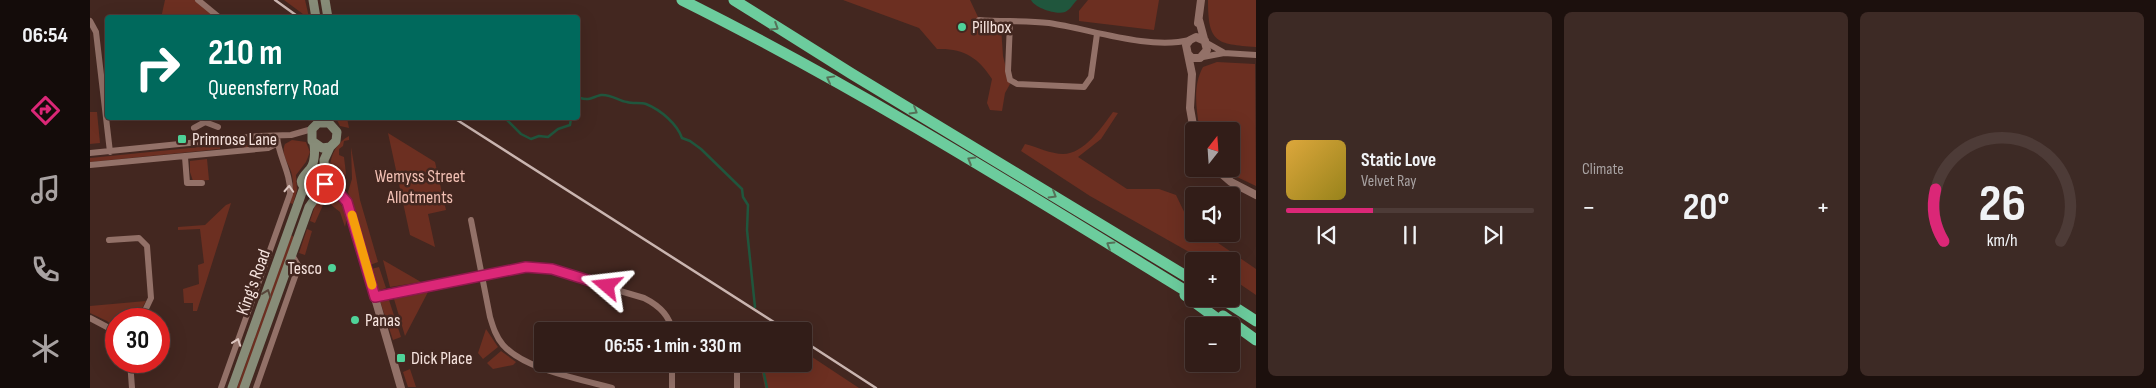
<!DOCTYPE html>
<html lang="en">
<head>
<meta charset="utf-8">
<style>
  :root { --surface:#321d18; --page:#3d2a25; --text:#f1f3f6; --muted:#a8a2a2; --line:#4d3b37; --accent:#db2777 }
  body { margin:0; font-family:"Sofia Sans Condensed",sans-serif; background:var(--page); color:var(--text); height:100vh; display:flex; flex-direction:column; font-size:19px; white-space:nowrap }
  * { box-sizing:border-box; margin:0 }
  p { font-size:16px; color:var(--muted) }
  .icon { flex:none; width:28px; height:28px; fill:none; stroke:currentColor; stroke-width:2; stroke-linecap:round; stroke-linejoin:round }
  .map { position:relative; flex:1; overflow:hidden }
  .drawer { display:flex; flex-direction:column; gap:12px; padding:12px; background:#1c100d; width:900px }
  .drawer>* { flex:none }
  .top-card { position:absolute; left:15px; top:15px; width:475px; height:105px; border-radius:5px; box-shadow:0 5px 20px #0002,0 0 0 1px var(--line); background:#00695c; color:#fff; overflow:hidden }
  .needle { width:32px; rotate:17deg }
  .controls { position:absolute; left:1095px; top:122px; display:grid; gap:10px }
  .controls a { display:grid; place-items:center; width:55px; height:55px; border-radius:5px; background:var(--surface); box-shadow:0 5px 20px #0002,0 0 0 1px var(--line); font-size:25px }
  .speed { position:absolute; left:15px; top:308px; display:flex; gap:10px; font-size:25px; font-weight:700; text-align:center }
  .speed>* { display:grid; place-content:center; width:65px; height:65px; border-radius:50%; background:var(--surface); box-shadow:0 5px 20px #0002,0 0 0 1px var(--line); line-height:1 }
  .speed .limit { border:8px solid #d22; background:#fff; color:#111 }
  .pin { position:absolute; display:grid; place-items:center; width:42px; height:42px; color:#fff; margin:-21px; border:2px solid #fff; border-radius:50%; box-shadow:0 1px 5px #0007 }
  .me { position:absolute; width:55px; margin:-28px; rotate:287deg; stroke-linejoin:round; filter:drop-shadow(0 0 4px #0008) }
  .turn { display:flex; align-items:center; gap:18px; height:105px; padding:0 20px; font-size:22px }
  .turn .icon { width:65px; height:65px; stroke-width:2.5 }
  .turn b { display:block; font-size:35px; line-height:42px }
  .big { font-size:38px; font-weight:700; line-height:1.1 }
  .drawer .card { flex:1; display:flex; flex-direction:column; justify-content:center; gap:8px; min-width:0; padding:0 18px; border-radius:8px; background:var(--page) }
  .drawer .dial { align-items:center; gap:0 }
  .dial svg { height:130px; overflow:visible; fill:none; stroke:var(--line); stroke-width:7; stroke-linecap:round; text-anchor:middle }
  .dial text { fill:var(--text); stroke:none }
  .song { display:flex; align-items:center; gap:15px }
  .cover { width:60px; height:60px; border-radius:8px; background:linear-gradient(135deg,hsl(40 70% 55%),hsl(50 70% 35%)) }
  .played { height:5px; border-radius:2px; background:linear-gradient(90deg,var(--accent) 35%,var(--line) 35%) }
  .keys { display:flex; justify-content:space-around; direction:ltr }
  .heat { display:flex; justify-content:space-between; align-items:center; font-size:28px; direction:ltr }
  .drawer .tiles { flex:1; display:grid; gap:12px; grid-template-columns:repeat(3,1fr) }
  .trip { position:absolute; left:444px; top:322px; width:278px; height:50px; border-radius:5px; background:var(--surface); box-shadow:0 5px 20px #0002,0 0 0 1px var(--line); font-weight:700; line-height:50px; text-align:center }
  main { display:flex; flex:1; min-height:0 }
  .tab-bar { display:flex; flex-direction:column; width:90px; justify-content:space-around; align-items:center; background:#140c0a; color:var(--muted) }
  .tab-bar .icon { width:35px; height:35px }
  .tab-bar .on { color:var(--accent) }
  .tab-bar b { font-size:22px; color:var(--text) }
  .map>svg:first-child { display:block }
  .green { fill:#6c2f21 }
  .water { fill:#20563d }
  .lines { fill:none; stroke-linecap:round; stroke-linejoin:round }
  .stream { stroke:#20563d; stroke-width:2.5 }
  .minor { stroke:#937168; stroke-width:6 }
  .tertiary { stroke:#937168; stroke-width:8 }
  .secondary { stroke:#878c78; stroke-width:9 }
  .motorway { stroke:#6ccc9d; stroke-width:11 }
  .rail { stroke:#cab5b0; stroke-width:2.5 }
  .oneway { stroke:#557158 }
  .oneway2 { stroke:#ddc6c0 }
  .oneway3 { stroke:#57453a }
  .route-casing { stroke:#8e194d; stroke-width:12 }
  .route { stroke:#db2777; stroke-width:9 }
  .slow { stroke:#f59e0b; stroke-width:9 }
  .poi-dot { fill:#4fd399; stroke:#432720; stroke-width:2 }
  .labels { text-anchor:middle; stroke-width:5; stroke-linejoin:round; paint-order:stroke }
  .poi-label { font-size:18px; fill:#f6e3de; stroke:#432720; text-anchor:start }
  .park-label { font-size:18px; fill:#f1bfb3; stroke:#432720 }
  .street-label { font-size:18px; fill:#f6e3de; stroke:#432720 }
</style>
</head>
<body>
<main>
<nav class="tab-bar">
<b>06:54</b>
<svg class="icon on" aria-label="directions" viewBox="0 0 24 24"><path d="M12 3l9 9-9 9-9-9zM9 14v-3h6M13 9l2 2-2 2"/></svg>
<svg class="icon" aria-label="music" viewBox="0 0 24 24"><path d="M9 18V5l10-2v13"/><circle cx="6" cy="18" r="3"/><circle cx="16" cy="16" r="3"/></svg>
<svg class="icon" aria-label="phone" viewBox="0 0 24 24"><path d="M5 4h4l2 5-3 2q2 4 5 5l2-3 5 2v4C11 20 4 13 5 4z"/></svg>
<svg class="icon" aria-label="climate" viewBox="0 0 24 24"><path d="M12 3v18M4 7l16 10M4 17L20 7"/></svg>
</nav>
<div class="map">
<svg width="1166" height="388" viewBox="0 0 1166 388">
  <rect width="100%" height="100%" fill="#432720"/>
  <path class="green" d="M75,0H108L130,18H71Z
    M194,0H215L219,17H217Z
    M753,0H880L888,17L911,27L913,56L920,84L915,93L912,111L900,110L897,103L902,79C888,57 873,48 847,49L829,28Z
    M998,0H1069L1064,30L989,21V11Z
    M1118,0H1166V47C1126,44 1118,43 1118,0Z
    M1127,62L1165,64L1166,186L1147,177L1141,169L1145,159L1141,155V131H1111L1109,126C1106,106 1103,85 1113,67Z
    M0,112H7L10,143L0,144Z
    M1023,112L1028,113L1011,139L988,157L1037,189H1069L1086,195L1099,222L1104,225V234H1115L1166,269V295L1141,278V261H1115L1000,196L931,151L935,144C947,147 961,154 973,154C994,154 1012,127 1023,112Z
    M246,118H257L259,128L250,126Z
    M298,133L345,162L356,210L338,214L345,247L320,235Z
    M259,136V140L254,141L253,146L249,149V155L254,157L256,174L253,180L247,181L241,176C237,162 245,143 259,136Z
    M202,140L216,142L220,152L216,162L206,175L207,190L203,204L200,203C203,194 204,185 202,175C200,165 190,155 195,144Z
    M178,141L181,143L178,145L152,148L151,143Z
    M130,145V149L0,162V158Z
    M261,147L270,200L288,262L280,265L258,192L262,179Z
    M117,159L119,180L103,181L100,172V161Z
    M232,196C248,194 260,212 255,227L250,212L240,204L233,205L225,223L220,221L226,203Z
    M141,203L107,311H103V303H94L93,289L109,284L108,265L114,263L110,229L88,230V227L115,225L136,205Z
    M217,229L222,231L215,255L209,253Z
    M201,235L204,237L150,388H147Z
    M293,260L331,282L300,287Z
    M289,267L296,288L287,291L281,269Z
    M338,292L315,336L304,299Z
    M298,297L311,337L303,340L290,301Z
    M56,301L46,319H26V329L17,321L0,313V306Z
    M396,329L408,347L393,359L388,353Z
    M411,351L426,362L423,365L403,369L397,363Z
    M713,351L769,388H675L670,364H712Z
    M320,369L326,387H318L313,372Z"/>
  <path class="water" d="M941,0H987C983,4 980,10 975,12C966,15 945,8 941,0Z"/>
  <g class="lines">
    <path class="stream" d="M488,100L490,98C500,101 502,97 511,95C522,94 528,101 537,102C543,104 550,102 556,104C571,110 587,124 592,138L600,141L611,149L652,189L653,197L658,205L657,230L665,307
      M415,118L431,134L441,139L449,136L458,137L468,129L480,125L481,118
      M666,329V331
      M672,364L677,388"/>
    <path class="minor" d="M108,0L130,18
      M889,20C912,22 936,20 959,23C1000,29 1058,50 1100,40
      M0,21L6,32L20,152
      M920,22L918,71L920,80L927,84L994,87L1001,77L1007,34
      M1117,43L1133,52
      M1113,57L1134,53L1166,55
      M104,128L115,122L128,127
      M0,153L168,136L201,135L222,129
      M95,157L97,183H112
      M0,165L178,148L186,144
      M381,220L400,317C403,327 406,337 413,345C435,370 491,379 522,388
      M19,240L49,238L57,246L61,298L51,319
      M285,297L436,267H448L554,298C568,305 580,315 582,331
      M0,318L17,327L26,335
      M40,361L42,388
      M647,364V388
      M131,388L200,194C201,172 188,156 187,136
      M166,388L207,271L208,265L202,255
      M582,388V364"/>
    <path class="tertiary" d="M1108,23L1111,0
      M1098,54L1102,58H1110L1117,50L1109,20
      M1104,131L1100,108L1102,74L1096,45L1100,40L1106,37L1115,41
      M1126,169L1141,182L1166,195
      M235,184L249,193L259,208L311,388"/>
    <path class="secondary" d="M223,0L226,18
      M235,0L238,18
      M224,144C225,151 225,163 220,169C213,177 205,182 219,191H229
      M142,388L214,187
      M154,388L219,207L235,184L234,160L240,147L246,141L247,132L239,123H228L222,129V141L232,148L240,147"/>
    <path class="motorway" d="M592,0C769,88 936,193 1104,296
      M644,0L762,74L1104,281
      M1095,295L1137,326
      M1132,299L1166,321
      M1133,316L1166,340"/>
    <path class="rail" d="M185,0L210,18
      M364,118L698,331
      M712,340L786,388"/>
  </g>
  <defs><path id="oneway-chevron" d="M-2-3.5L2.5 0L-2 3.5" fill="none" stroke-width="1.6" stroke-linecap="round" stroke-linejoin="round" transform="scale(1.25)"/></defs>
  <g class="oneway">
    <use href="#oneway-chevron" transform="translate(685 27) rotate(32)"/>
    <use href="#oneway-chevron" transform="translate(740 79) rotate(-151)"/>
    <use href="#oneway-chevron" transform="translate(824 111) rotate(31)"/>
    <use href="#oneway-chevron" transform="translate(881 160) rotate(-149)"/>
    <use href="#oneway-chevron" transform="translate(963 195) rotate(31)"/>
    <use href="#oneway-chevron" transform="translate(1020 245) rotate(-148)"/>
  </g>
  <g class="oneway2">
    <use href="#oneway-chevron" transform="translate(199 189) rotate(-87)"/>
    <use href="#oneway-chevron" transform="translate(147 342) rotate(-70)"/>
  </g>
  <use class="oneway3" href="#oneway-chevron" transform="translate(177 293) rotate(-70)"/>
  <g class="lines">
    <defs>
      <path id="route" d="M235,184L249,193L257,202L285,297L436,267L462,269L517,286"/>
    </defs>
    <use href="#route" class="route-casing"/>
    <use href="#route" class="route"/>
    <path class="slow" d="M262,215L282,285"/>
  </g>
  <g class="poi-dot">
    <circle cx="872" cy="27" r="5"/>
    <rect x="87" y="134" width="10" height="10" rx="2.5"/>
    <circle cx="242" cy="268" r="5"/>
    <circle cx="265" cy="320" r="5"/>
    <rect x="306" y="353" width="10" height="10" rx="2.5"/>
  </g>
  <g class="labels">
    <g class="poi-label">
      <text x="882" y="33">Pillbox</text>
      <text x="102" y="145">Primrose Lane</text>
      <text x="232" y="274" text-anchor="end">Tesco</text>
      <text x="275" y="326">Panas</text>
      <text x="321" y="364">Dick Place</text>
    </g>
    <g class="park-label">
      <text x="330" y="182">Wemyss Street<tspan x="330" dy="21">Allotments</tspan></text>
    </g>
    <g class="street-label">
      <text transform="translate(163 282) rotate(-70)" y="6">King's Road</text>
    </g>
  </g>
</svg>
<div class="controls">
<a><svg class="needle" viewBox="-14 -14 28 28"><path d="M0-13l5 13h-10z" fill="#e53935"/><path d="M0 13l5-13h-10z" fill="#a8a2a2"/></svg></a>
<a><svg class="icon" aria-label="sound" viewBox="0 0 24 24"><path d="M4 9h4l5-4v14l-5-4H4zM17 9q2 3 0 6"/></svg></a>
<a>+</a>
<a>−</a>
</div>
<div class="speed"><div class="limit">30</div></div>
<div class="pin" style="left:235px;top:184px;background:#d93025"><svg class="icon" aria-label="arrive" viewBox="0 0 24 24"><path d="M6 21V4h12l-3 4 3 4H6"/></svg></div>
<svg class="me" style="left:517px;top:286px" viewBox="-20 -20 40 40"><path d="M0-17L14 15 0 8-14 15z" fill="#db2777" stroke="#fff" stroke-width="4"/></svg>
<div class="trip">06:55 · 1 min · 330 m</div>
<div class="top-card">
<div class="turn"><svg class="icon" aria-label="right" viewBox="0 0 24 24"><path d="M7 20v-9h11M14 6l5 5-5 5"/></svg><div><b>210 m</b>Queensferry Road</div></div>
</div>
</div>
<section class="drawer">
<div class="tiles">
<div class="card">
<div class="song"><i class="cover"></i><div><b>Static Love</b><p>Velvet Ray</p></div></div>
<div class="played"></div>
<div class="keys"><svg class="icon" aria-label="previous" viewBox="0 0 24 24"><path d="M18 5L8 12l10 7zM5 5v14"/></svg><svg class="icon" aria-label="pause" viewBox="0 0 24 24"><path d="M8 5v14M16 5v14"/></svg><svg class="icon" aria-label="next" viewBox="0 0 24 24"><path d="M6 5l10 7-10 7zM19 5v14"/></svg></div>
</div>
<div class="card"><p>Climate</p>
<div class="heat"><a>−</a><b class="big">20°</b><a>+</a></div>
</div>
<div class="card dial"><svg viewBox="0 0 100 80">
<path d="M14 69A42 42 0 1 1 86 69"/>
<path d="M14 69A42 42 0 0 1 9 37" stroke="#db2777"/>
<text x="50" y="56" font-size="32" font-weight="700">26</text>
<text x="50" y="72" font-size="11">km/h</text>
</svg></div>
</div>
</section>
</main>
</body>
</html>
